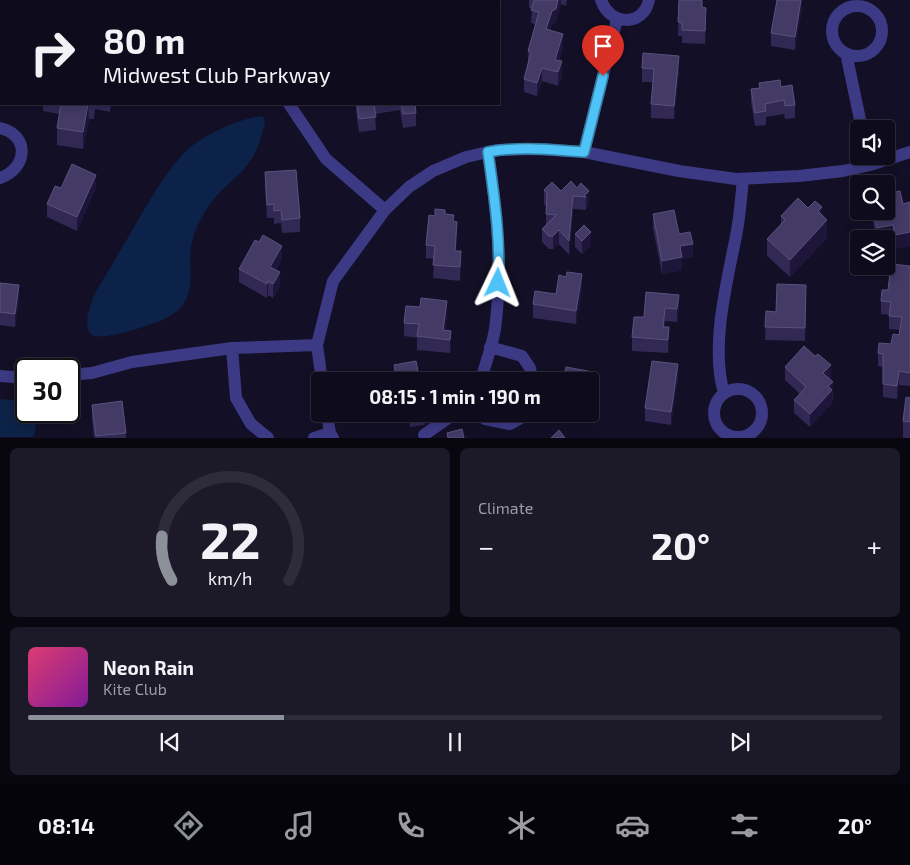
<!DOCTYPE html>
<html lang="en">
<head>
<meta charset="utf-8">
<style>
  :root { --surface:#0e0b1c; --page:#1c1929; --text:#f1f3f6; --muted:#9b9ba3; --line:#2e2b3b; --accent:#8c9099 }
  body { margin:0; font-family:"Exo 2",sans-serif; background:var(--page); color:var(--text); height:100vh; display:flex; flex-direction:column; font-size:19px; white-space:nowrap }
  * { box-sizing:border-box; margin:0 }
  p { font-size:16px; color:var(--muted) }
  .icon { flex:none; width:28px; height:28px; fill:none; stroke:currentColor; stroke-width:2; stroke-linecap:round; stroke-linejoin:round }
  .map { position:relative; height:438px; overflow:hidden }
  .side { display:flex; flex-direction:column; gap:10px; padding:10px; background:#08060f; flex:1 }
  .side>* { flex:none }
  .banner { position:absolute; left:0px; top:0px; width:500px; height:105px; box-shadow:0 2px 12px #0003,0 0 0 1px var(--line); background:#0e0b1c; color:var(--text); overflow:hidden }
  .buttons { position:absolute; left:850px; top:120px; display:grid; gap:10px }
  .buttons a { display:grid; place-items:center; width:45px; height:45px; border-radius:5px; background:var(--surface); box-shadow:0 2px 12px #0003,0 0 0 1px var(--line); font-size:25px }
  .speed { position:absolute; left:15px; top:358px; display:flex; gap:10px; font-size:25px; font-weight:700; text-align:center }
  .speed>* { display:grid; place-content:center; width:65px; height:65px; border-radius:50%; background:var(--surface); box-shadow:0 2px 12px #0003,0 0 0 1px var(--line); line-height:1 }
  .speed .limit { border:2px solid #111; border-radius:8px; background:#fff; color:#111 }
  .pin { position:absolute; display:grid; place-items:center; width:42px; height:42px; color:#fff; margin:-51px -21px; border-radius:50% 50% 50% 0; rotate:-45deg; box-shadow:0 0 5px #0007 }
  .pin .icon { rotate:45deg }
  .me { position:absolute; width:55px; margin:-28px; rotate:2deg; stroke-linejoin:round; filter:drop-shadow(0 0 4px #0008) }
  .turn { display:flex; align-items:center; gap:18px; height:105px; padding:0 20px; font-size:22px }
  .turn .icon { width:65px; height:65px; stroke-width:2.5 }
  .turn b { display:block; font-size:35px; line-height:42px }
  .big { font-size:38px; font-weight:700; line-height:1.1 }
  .side .card { flex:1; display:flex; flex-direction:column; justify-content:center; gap:8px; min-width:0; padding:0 18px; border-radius:8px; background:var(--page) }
  .side .dial { align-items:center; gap:0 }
  .dial svg { height:130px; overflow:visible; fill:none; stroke:var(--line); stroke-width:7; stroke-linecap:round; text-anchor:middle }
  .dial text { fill:var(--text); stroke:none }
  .song { display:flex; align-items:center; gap:15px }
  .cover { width:60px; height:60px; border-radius:8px; background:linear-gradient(135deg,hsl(340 70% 55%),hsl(290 70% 35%)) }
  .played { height:5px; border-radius:2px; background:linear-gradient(90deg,var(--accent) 30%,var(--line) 30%) }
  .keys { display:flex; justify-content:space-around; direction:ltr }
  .heat { display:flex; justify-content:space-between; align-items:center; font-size:28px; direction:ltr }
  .side .tiles { flex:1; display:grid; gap:10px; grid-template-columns:1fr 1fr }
  .card:last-child { grid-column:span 2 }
  .trip { position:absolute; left:311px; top:372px; width:288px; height:50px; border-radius:5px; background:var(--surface); box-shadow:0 2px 12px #0003,0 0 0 1px var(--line); font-weight:700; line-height:50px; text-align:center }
  .tab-bar { display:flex; height:80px; justify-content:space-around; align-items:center; background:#06040b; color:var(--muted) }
  .tab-bar .icon { width:35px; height:35px }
  .tab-bar .active { color:var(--accent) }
  .tab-bar b { font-size:22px; color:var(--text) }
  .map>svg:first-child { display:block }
  .water { fill:#0c2248 }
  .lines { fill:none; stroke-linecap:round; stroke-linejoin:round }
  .minor { stroke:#3d3a85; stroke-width:12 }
  .wall { fill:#312854 }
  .shaded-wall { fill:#1d163a }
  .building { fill:#433a66; stroke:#5a527e }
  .route-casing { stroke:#337fa1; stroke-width:12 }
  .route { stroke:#4fc3f7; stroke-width:9 }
</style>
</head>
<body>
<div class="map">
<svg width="910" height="438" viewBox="0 0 910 438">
  <rect width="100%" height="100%" fill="#130f26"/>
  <path class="water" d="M261,116L264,118L265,123C261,139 256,156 245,168C228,186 213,195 201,219C196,228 192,238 191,248C188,268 196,288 182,306C176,313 167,318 160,321C149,325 99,343 91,334C82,325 91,305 94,295C109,270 123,246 137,222C151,198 166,172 185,152C201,136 238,119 261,116Z
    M0,399L23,401L26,403V411H32C36,419 37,429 33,437H0Z"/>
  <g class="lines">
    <path class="minor" d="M601,0C609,25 643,28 649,0
      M276,1L277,0
      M832 31a25 25 0 1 1 50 0a25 25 0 1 1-50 0Z
      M846,53L862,129
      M289,104L326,159L385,210
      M0,128C30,135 28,168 0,178
      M584,152L617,19
      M490,347L522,356L530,368L532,381
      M232,348L236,398L251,424L268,438
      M69,375L92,373L132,362L232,348L317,345
      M0,376L26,378
      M322,381L317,345L333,281L385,210L409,187L433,171L466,157L497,150L538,149L584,152L679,171L736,179L799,176L843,171L870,165L910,152
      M481,381C485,364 492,347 495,329C503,269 497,211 488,152
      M714 413a24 24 0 1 1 48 0a24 24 0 1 1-48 0Z
      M724,393C710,347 727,282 736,236C740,217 741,198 743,179
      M327,414L330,433L333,438
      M481,414L485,419L510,424L528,414
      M424,435L454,414
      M314,438L330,433"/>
  </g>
  <path class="wall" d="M48,0H108V1H48Z
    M202,0H225V1H202Z
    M529,0H567L566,6L561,4L556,22L552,24L550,30L563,47L559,61L562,75L558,86L542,81L537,96L524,92V79L528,64V51L535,24L531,23L532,8H529Z
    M679,0H702V7L706,21L705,44L682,43V36H678Z
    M802,0V7L795,50L771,46V33Z
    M642,68L679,69L674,119L651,118V104L653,82H642Z
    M759,83L781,87L795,105V118L785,119L784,114L766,117V125L755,126L751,102V89L759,88Z
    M43,104H111L110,112L95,109L94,119H89L83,149L57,145V128L59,114L43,111Z
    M356,104H415L416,113V126L403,128L400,110L375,114L376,130L359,132L356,112Z
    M265,172L300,218V232L282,233L281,223L274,224V218H267L265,186Z
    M581,183L589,205L586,208V210L573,209L569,255L559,244L553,249H549L542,242V229L546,226V206L544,204V190L561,191L577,188Z
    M61,188H96L77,231L47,217V204Z
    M900,191L895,249L893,238L886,240V239H876L871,211H886Z
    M808,208L822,215L827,238L790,277L767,256V239L781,225V216Z
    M445,214L454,221L457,235L456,251L461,265L460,281L433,278L434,259L426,258V245L435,216Z
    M653,214L679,234L693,257L682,259V270L662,274L653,228Z
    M575,234L591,245L582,254L575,247Z
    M282,259L276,270L280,286L273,298L268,295L267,298L239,282V269Z
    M910,266V386L899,385L897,399L883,397V367L878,366V353L891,344L899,335L900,330L889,329V315L881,314V301L888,290Z
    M0,283L19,298L15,327L0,325Z
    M582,288L576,324L533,318V304L556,294Z
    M646,292L679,308L677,322L665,321L664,327L669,340L668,353L632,351V337L644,317Z
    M806,298L805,341L765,340L766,311L776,312Z
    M447,314L445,331H451V345L450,353L417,350V338L404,336V323Z
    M394,365L420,381H394Z
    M785,367L831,379L833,395L832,403L810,427L794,413V400L800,394L785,380Z
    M678,378L671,425L645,421V408Z
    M910,398V438H903V421Z
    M92,405L126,433V438H94L92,419Z
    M400,414H434V418L424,425L410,427L408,415L400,417Z
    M571,414H583V416Z"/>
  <path class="shaded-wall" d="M50,0H57V1H50Z
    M61,0H94V1H61Z
    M95,0H108V1H95Z
    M558,0H561V4L556,22L552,24L546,43V29L552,11Z
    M801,0H802V7L795,50V37Z
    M706,8V21L705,44V31Z
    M563,34V47L555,73V60Z
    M679,56V69L674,119V106Z
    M562,61V75L558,86V72Z
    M542,68V81L537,96V83Z
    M88,104L89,119L83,149V132Z
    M96,175V188L77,231V217Z
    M589,191V205L586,208V197L584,196Z
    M573,196V209L569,255V241Z
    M822,207V224L818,211Z
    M827,220V238L790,277V260Z
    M457,222V235L455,264V251Z
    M893,225V238L886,240V239H877V228Z
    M559,230V244L553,249V236Z
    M591,232V245L582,254V241Z
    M910,232V246L895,249V235Z
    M693,244V257L682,259V270L662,274V261L680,246Z
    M282,246V259L270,280V267Z
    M461,251V265L460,281V267Z
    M280,272V286L273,298V284Z
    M582,274V288L576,324V311Z
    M268,281V295L267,298V284Z
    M19,285V298L15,327V314Z
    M679,295V308L677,322V309Z
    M447,301V314L444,339L443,330Z
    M669,327V340L668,353V340Z
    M451,331V345L450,353V340Z
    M678,364V378L671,425V412Z
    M831,365V379L823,387V373Z
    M899,371V385L897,399V386Z
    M833,382L832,403L810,427V414L828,386Z
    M424,414H434V418L424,425Z"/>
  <path class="building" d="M534,0H558L556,9L552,11L546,29L563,34L555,60L562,61L558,72L542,68L537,83L524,79L531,52L528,51L539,12L531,10Z
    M679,0H702V7L706,8L705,31L682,30V23L678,22Z
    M777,0H801L795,37L771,33Z
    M643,53L679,56L674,106L651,104L654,69L642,68Z
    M780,80L781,87L792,85L795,105L785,106L784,100L765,104L766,111L755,113L751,89L760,88L759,83Z
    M61,104H88L83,132L57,128Z
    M357,104H374L376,117L359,119Z
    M401,104H415L416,113L403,114Z
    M72,164L96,175L77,217L47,204L55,186L61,188Z
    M296,170L300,218L282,220L281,210L274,211V204L267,205L265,172Z
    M571,181L577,188L581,183L589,191L584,196L586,197L573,196L569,241L559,230L553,236H549L542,229L556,215L546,214L547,193L544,190L552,182L561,191Z
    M900,191L903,204L910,202V232L895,235L893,225L877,228L873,211H886V194Z
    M798,198L808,208L815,201L822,207L818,211L827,220L790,260L767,239L785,220L781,216Z
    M435,209L445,210V214L454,215L453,221L457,222L455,251H461L460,267L433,265L435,246L426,245L429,215L435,216Z
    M674,210L679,234L690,232L693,244L680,246L682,257L662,261L653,214Z
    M584,225L591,232L582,241L575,234Z
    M263,235L282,246L270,267L280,272L273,284L268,281L267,284L239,269L255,240L259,242Z
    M891,264L910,266V373L899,371L897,386L883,384V354L878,353L879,343L891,344L893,334L899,335L902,317L889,316L891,302L881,301L882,290H888Z
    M567,272L582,274L576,311L533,304L535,291L556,294L559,275L566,277Z
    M0,283L19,285L15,314L0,312Z
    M777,284L806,285L805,328L765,327L766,311L776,312Z
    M646,292L679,295L677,309L665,308L663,327H669L668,340L632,337L634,317H644Z
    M421,298L447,301L443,330L451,331L450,340L417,336L419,324L404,323L406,306L420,307Z
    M804,346L815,356L818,354L831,365L823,373L833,382L828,386L832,390L810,414L794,400L806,387L785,367Z
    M416,361L420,381H397L394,365Z
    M652,361L678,364L671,412L645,408Z
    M566,367L588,371L586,381H563Z
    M906,397L910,398V422L903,421Z
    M122,401L126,433L96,436L92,405Z
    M462,429L464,438H448L447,433Z
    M559,430L565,438H551Z"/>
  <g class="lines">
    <defs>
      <path id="route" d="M498,283C501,239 494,196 488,152C519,146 553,150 584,152L603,76"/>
    </defs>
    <use href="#route" class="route-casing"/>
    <use href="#route" class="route"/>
  </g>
</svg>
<div class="buttons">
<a><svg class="icon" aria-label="sound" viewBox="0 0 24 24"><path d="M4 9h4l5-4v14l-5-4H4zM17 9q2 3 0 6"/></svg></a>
<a><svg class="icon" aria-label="search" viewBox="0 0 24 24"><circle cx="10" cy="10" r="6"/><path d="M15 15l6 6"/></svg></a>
<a><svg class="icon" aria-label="layers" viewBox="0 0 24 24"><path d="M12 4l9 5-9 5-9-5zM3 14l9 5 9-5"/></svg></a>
</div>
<div class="speed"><div class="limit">30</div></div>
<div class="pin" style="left:603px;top:76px;background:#d93025"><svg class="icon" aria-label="arrive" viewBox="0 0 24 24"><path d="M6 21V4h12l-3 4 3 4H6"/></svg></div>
<svg class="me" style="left:498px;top:283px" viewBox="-20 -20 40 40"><path d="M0-17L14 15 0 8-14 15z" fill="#4fc3f7" stroke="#fff" stroke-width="4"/></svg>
<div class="trip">08:15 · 1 min · 190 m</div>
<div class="banner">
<div class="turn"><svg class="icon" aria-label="right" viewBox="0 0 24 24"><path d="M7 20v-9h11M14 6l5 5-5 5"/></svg><div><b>80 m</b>Midwest Club Parkway</div></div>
</div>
</div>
<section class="side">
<div class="tiles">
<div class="card dial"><svg viewBox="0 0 100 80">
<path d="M14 69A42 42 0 1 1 86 69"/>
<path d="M14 69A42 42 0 0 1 8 42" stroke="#8c9099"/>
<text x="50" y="56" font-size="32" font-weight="700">22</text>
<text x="50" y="72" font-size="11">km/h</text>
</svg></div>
<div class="card"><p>Climate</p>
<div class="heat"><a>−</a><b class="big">20°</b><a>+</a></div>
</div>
<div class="card">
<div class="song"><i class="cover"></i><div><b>Neon Rain</b><p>Kite Club</p></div></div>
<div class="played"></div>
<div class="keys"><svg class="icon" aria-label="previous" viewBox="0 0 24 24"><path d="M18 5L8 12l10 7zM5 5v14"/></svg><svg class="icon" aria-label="pause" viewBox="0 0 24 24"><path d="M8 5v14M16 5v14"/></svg><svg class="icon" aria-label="next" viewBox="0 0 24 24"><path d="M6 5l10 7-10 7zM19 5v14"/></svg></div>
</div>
</div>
</section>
<nav class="tab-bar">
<b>08:14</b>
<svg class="icon active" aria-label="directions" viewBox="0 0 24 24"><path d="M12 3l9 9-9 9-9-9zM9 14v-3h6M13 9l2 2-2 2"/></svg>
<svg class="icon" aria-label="music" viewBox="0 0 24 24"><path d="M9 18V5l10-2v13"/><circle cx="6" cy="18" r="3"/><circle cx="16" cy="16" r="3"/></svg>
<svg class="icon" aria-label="phone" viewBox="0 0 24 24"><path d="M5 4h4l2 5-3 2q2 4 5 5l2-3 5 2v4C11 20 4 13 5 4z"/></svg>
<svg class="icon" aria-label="climate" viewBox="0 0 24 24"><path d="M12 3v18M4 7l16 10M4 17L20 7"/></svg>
<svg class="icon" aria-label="car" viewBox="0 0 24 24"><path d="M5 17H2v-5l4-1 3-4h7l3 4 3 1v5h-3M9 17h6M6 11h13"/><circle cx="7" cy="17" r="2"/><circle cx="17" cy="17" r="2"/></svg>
<svg class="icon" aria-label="filters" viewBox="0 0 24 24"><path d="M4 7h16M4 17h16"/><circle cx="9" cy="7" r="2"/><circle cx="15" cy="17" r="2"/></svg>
<b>20°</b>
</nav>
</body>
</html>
